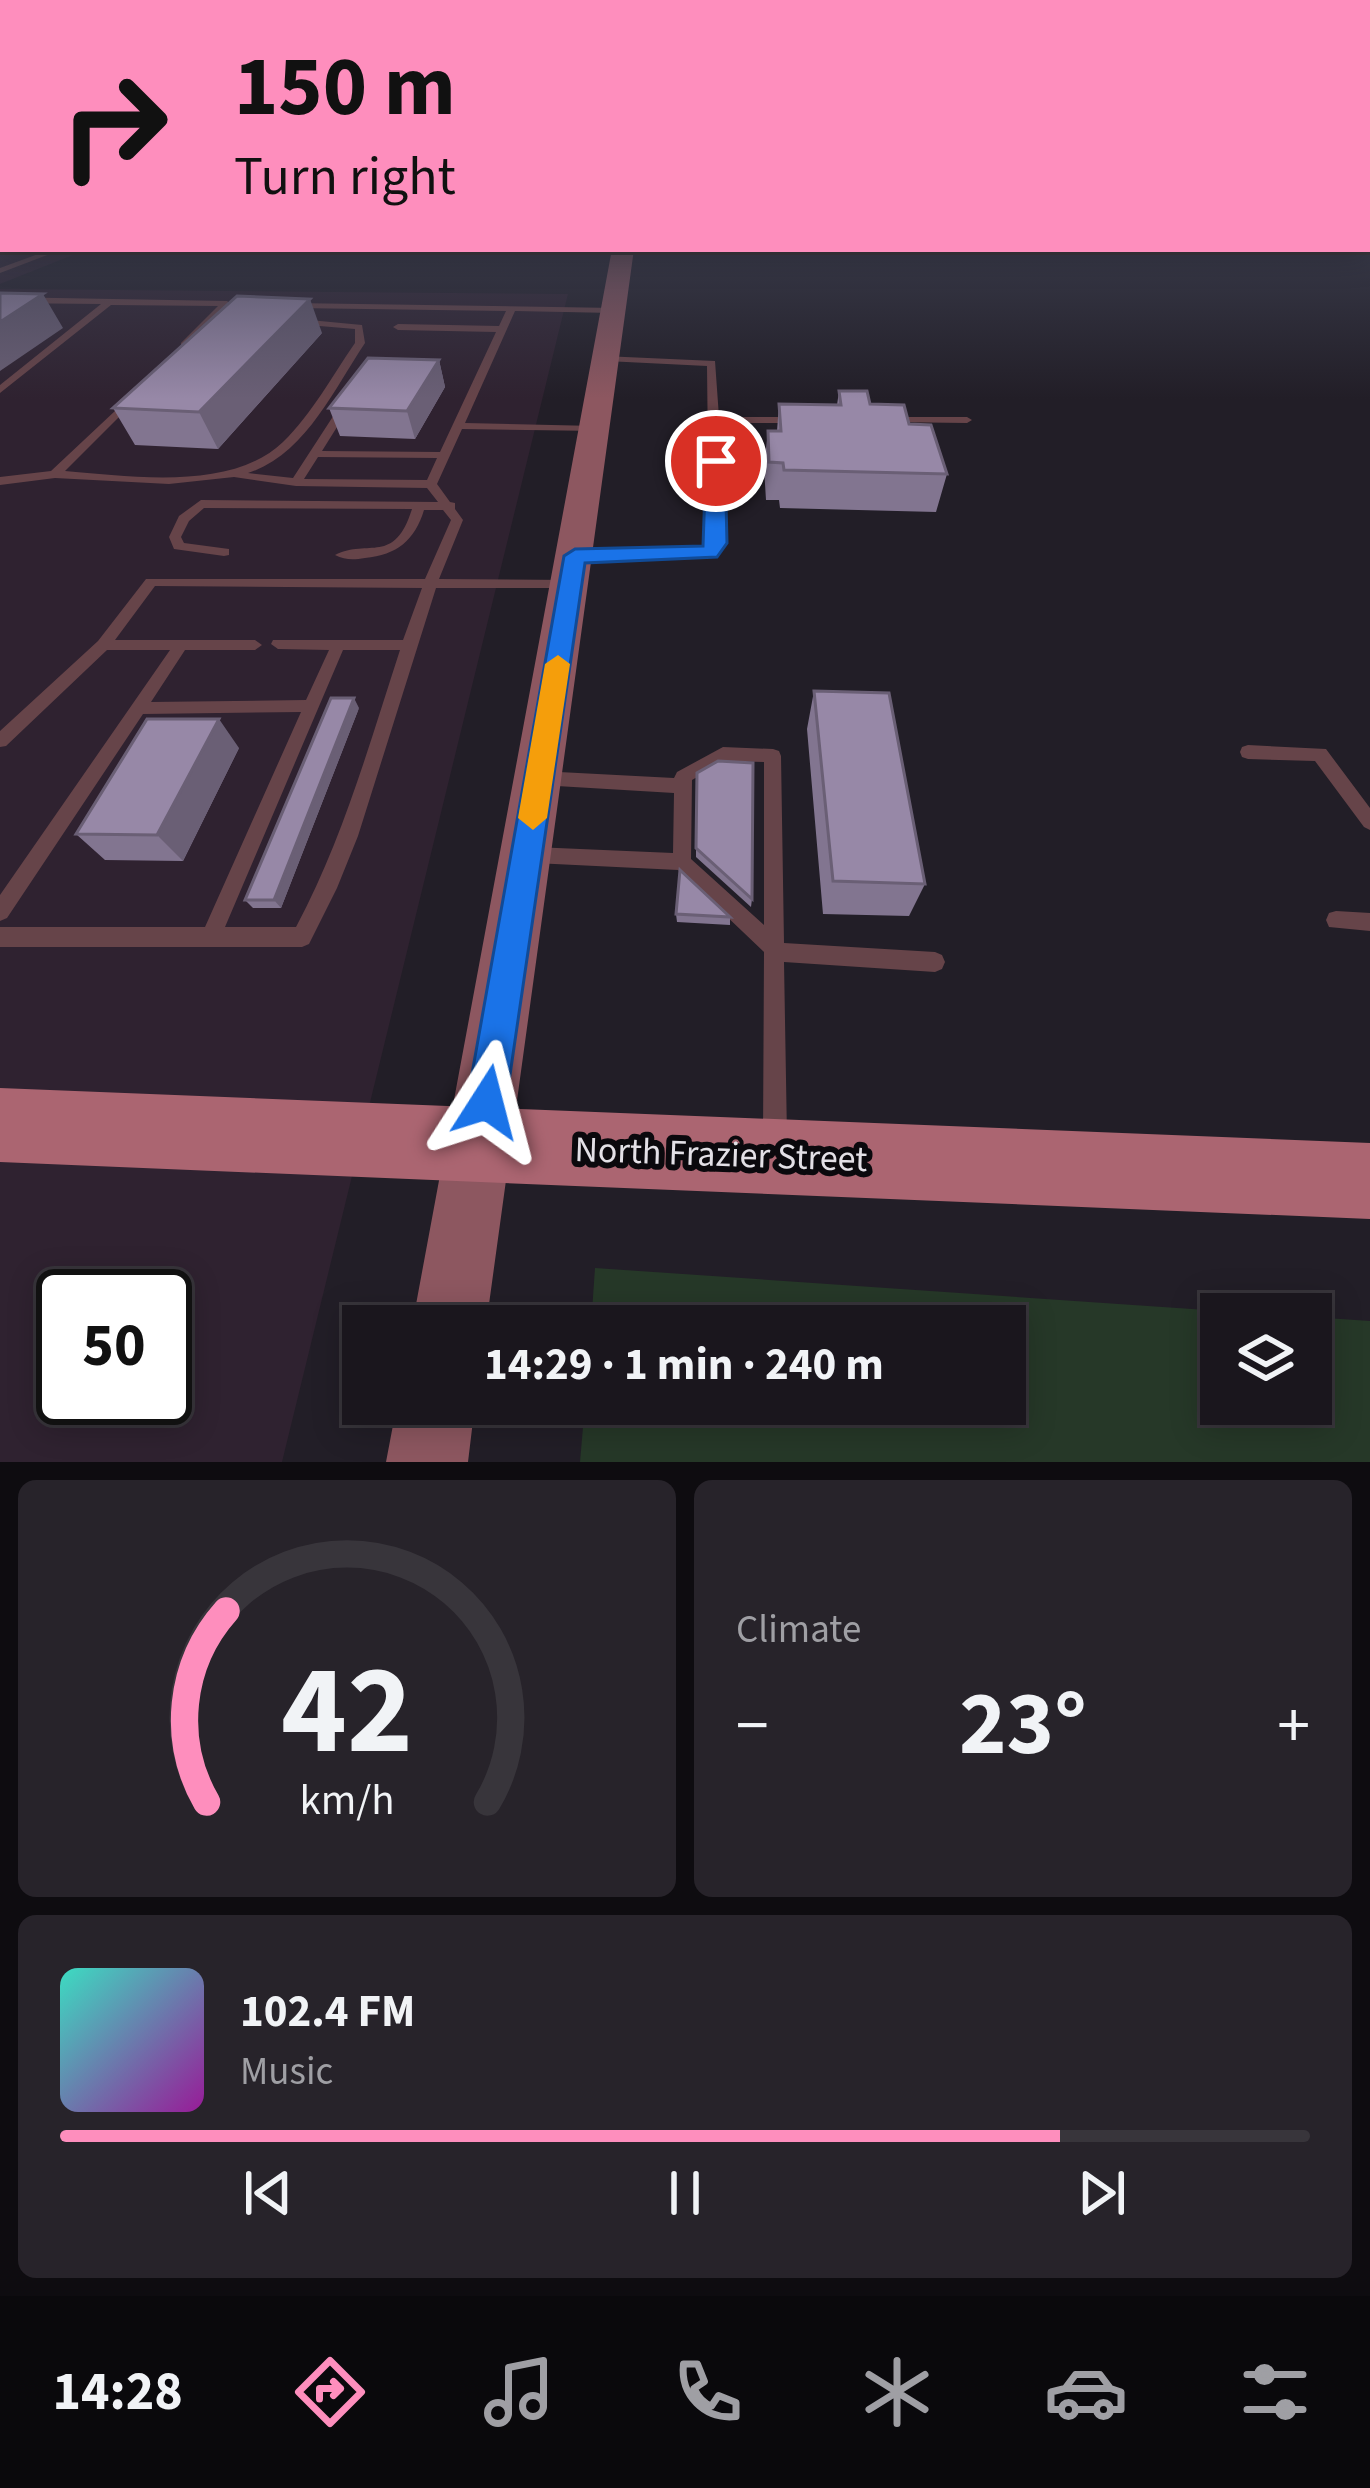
<!DOCTYPE html>
<html lang="en">
<head>
<meta charset="utf-8">
<style>
  :root { --surface:#1a161d; --page:#27232a; --text:#f1f3f6; --muted:#9f9fa4; --line:#38353b; --accent:#fe8ebd }
  body { margin:0; font-family:"Source Sans 3",sans-serif; background:var(--page); color:var(--text); height:100vh; display:flex; flex-direction:column; font-size:45px; white-space:nowrap }
  * { box-sizing:border-box; margin:0 }
  p { font-size:39px; color:var(--muted) }
  .icon { flex:none; width:66px; height:66px; fill:none; stroke:currentColor; stroke-width:2; stroke-linecap:round; stroke-linejoin:round }
  .map { position:relative; height:1462px; overflow:hidden }
  .details { display:flex; flex-direction:column; gap:18px; padding:18px; background:#0e0c10; flex:1 }
  .details>* { flex:none }
  .banner { position:absolute; left:0px; top:0px; width:1371px; height:252px; box-shadow:0 6px 30px #0003,0 0 0 3px var(--line); background:#fe8ebd; color:#111; overflow:hidden }
  .buttons { position:absolute; left:1200px; top:1293px; display:grid; gap:24px }
  .buttons a { display:grid; place-items:center; width:132px; height:132px; border-radius:0px; background:var(--surface); box-shadow:0 6px 30px #0003,0 0 0 3px var(--line); font-size:60px }
  .speed { position:absolute; left:36px; top:1269px; display:flex; gap:24px; font-size:60px; font-weight:700; text-align:center }
  .speed>* { display:grid; place-content:center; width:156px; height:156px; border-radius:50%; background:var(--surface); box-shadow:0 6px 30px #0003,0 0 0 3px var(--line); line-height:1 }
  .speed .limit { border:6px solid #111; border-radius:18px; background:#fff; color:#111 }
  .pin { position:absolute; display:grid; place-items:center; width:102px; height:102px; color:#fff; margin:-51px; border:6px solid #fff; border-radius:50%; box-shadow:0 3px 12px #0007 }
  .me { position:absolute; width:132px; margin:-66px; rotate:9deg; stroke-linejoin:round; filter:drop-shadow(0 0 9px #0008) }
  .turn { display:flex; align-items:center; gap:42px; height:252px; padding:0 36px; font-size:54px }
  .turn .icon { width:156px; height:156px; stroke-width:2.5 }
  .turn b { display:block; font-size:84px; line-height:102px }
  .big { font-size:90px; font-weight:700; line-height:1.1 }
  .details .card { flex:1; display:flex; flex-direction:column; justify-content:center; gap:18px; min-width:0; padding:0 42px; border-radius:18px; background:var(--page) }
  .details .dial { align-items:center; gap:0 }
  .dial svg { height:312px; overflow:visible; fill:none; stroke:var(--line); stroke-width:7; stroke-linecap:round; text-anchor:middle }
  .dial text { fill:var(--text); stroke:none }
  .song { display:flex; align-items:center; gap:36px }
  .cover { width:144px; height:144px; border-radius:18px; background:linear-gradient(135deg,hsl(170 70% 55%),hsl(300 70% 35%)) }
  .played { height:12px; border-radius:6px; background:linear-gradient(90deg,var(--accent) 80%,var(--line) 80%) }
  .keys { display:flex; justify-content:space-around; direction:ltr }
  .heat { display:flex; justify-content:space-between; align-items:center; font-size:66px; direction:ltr }
  .details .tiles { flex:1; display:grid; gap:18px; grid-template-columns:1fr 1fr }
  .card:last-child { grid-column:span 2 }
  .trip { position:absolute; left:342px; top:1305px; width:684px; height:120px; border-radius:0px; background:var(--surface); box-shadow:0 6px 30px #0003,0 0 0 3px var(--line); font-weight:700; line-height:120px; text-align:center }
  .menu { display:flex; height:192px; justify-content:space-around; align-items:center; background:#0a090c; color:var(--muted) }
  .menu .icon { width:84px; height:84px }
  .menu .active { color:var(--accent) }
  .menu b { font-size:54px; color:var(--text) }
  .map>svg:first-child { display:block }
  .industrial { fill:#2f2230; fill-rule:evenodd }
  .green { fill:#263828 }
  .lines { fill:none; stroke-linecap:round; stroke-linejoin:round }
  .service { fill:#664449; fill-rule:evenodd }
  .tertiary { fill:#664449; fill-rule:evenodd }
  .secondary { fill:#8d5760; fill-rule:evenodd }
  .primary { fill:#ab6571; fill-rule:evenodd }
  .wall { fill:#827590 }
  .shaded-wall { fill:#6a5f75 }
  .building { fill:#9788a7; stroke:#6a5f75; stroke-width:3 }
  .route { fill:#1a73e8; stroke:#114b97; stroke-width:3 }
  .slow { fill:#f59e0b }
  .labels { text-anchor:middle; stroke-width:12; stroke-linejoin:round; paint-order:stroke }
  .near-street-label { font-size:36px; fill:#e3e0e6; stroke:#0b090d }
</style>
</head>
<body>
<div class="map">
<svg width="1370" height="1462" viewBox="0 0 1370 1462">
  <rect width="100%" height="100%" fill="#221e27"/>
  <path class="industrial" d="M0,232L3,249H88L0,284Z
    M0,289L568,294L282,1462H0ZM63,1296H165V1398H63Z"/>
  <path class="green" d="M595,1268L1265,1314H1221V1404H1311V1317L1370,1321V1462H580L585,1404H1005V1326H591Z"/>
  <g class="lines">
    <path class="service" d="M52,249H63L0,273V268Z
      M0,297L227,301L231,304L184,348L181,347V343L218,306L111,305L0,393V385L101,304L0,303Z
      M292,303L616,308L617,310L613,313L515,311L465,423L596,426L600,427V431L462,429L437,484L450,502L455,503V509L463,520L439,579L570,580L577,584L570,588H436L358,836L337,888L309,944L302,947H0V927H205L301,712L143,714L7,918L0,921V895L170,650H107L6,746L0,747V731L98,641L146,579H425L451,520L443,510H424C415,540 397,555 365,558C353,560 345,560 335,555C369,538 394,566 412,509L204,508L189,521L181,537L184,543L229,549V555L224,556L174,549L169,537L179,516L201,500L438,502L427,488L296,486L234,477L169,484L55,478L0,485V477L51,471L132,395L137,398L136,400L65,471C130,476 231,492 283,442C312,414 332,376 355,343V329L296,324V320L299,319L362,325L365,343C334,389 305,455 248,473L293,478L343,401L347,400L352,403L322,451L440,452L496,332L398,330L393,327L398,324L499,326L506,311L295,308L292,307ZM318,457L437,458L427,480L304,479ZM155,586L422,588L403,640H273L271,644L278,649L329,650L306,700L151,702L185,650H255L262,645L255,640H115ZM343,650H400C369,745 343,839 296,927H225Z
      M603,356L715,361L719,417H798L803,420L798,423H719L723,543L714,556L575,560L568,556L575,552L705,549L709,543L707,366L606,361L601,358Z
      M890,417H967L972,420L967,423L886,422L885,420Z
      M1248,745L1326,749L1370,808V830L1364,827L1315,761L1248,759L1242,757L1240,752L1242,747Z
      M723,747L773,749L779,751L781,756L784,943L935,952L942,955L945,962L942,969L935,972L784,962L787,1137L783,1145L775,1149L767,1145L763,1137L764,952L678,870L534,863L527,861L525,855L527,849L534,847L673,853L674,793L540,785L534,783L531,778L534,773L540,771L674,778L677,772ZM725,761L764,762V925L691,859L692,780Z
      M1336,911L1370,913V931L1329,927L1326,920L1329,913Z"/>
    <path class="tertiary" d="M0,214H3V224H0Z"/>
    <path class="secondary" d="M612,249H634L486,1326H412Z
      M397,1404H475L468,1462H386Z"/>
    <path class="primary" d="M0,1088L1370,1143V1219L0,1162Z"/>
  </g>
  <path class="wall" d="M322,333L218,449L135,445L113,408Z
    M439,360L445,387L415,439L340,436L329,408Z
    M839,391L909,424L947,474L936,512L780,508L779,500H766L764,468L768,431H777L779,404L837,405Z
    M814,691L925,884L909,916L823,914L807,729Z
    M359,708L281,908H253L245,900Z
    M239,748L183,861L105,860L76,834Z
    M696,783L752,899L751,907L696,857Z
    M676,914L730,917V925L677,922Z"/>
  <path class="shaded-wall" d="M43,294L63,328L0,371V322Z
    M310,299L322,333L218,449L199,412Z
    M439,360L445,387L415,439L407,411Z
    M354,698L359,708L281,908L274,900Z
    M219,719L239,748L183,861L157,835Z"/>
  <path class="building" d="M0,293L43,294L0,322Z
    M237,296L310,299L199,412L113,408Z
    M368,358L439,360L407,411L329,408Z
    M839,391H867L870,404L904,405L909,424L931,425L947,474L784,470L783,463L769,462L768,431H781L779,404L841,405Z
    M814,691L889,693L925,884L833,881Z
    M331,698H354L274,900H245Z
    M147,719H219L157,835L76,834Z
    M718,761L753,763L752,899L696,848L697,773Z
    M680,870L730,917L676,914Z"/>
  <linearGradient id="sky" x2="0" y2="1"><stop stop-color="#131015"/><stop offset="0.49" stop-color="#3e4152"/><stop offset="1" stop-color="#3e4152" stop-opacity="0"/></linearGradient>
  <rect width="1370" height="399" fill="url(#sky)"/>
  <path class="route" d="M716,456L725,461L727,543L717,557L585,563L506,1102L500,1115L487,1121L473,1115L467,1102L564,556L575,549L703,546L706,461Z"/>
  <path class="slow" d="M558,655L570,664L547,818L533,830L518,818L545,664Z"/>
  <g class="labels">
    <g class="near-street-label">
      <text transform="translate(721 1153) rotate(2)" y="13">North Frazier Street</text>
    </g>
  </g>
</svg>
<div class="buttons">
<a><svg class="icon" aria-label="layers" viewBox="0 0 24 24"><path d="M12 4l9 5-9 5-9-5zM3 14l9 5 9-5"/></svg></a>
</div>
<div class="speed"><div class="limit">50</div></div>
<div class="pin" style="left:716px;top:461px;background:#d93025"><svg class="icon" aria-label="arrive" viewBox="0 0 24 24"><path d="M6 21V4h12l-3 4 3 4H6"/></svg></div>
<svg class="me" style="left:487px;top:1102px" viewBox="-20 -20 40 40"><path d="M0-17L14 15 0 8-14 15z" fill="#1a73e8" stroke="#fff" stroke-width="4"/></svg>
<div class="trip">14:29 · 1 min · 240 m</div>
<div class="banner">
<div class="turn"><svg class="icon" aria-label="right" viewBox="0 0 24 24"><path d="M7 20v-9h11M14 6l5 5-5 5"/></svg><div><b>150 m</b>Turn right</div></div>
</div>
</div>
<section class="details">
<div class="tiles">
<div class="card dial"><svg viewBox="0 0 100 80">
<path d="M14 69A42 42 0 1 1 86 69"/>
<path d="M14 69A42 42 0 0 1 19 20" stroke="#fe8ebd"/>
<text x="50" y="56" font-size="32" font-weight="700">42</text>
<text x="50" y="72" font-size="11">km/h</text>
</svg></div>
<div class="card"><p>Climate</p>
<div class="heat"><a>−</a><b class="big">23°</b><a>+</a></div>
</div>
<div class="card">
<div class="song"><i class="cover"></i><div><b>102.4 FM</b><p>Music</p></div></div>
<div class="played"></div>
<div class="keys"><svg class="icon" aria-label="previous" viewBox="0 0 24 24"><path d="M18 5L8 12l10 7zM5 5v14"/></svg><svg class="icon" aria-label="pause" viewBox="0 0 24 24"><path d="M8 5v14M16 5v14"/></svg><svg class="icon" aria-label="next" viewBox="0 0 24 24"><path d="M6 5l10 7-10 7zM19 5v14"/></svg></div>
</div>
</div>
</section>
<nav class="menu">
<b>14:28</b>
<svg class="icon active" aria-label="directions" viewBox="0 0 24 24"><path d="M12 3l9 9-9 9-9-9zM9 14v-3h6M13 9l2 2-2 2"/></svg>
<svg class="icon" aria-label="music" viewBox="0 0 24 24"><path d="M9 18V5l10-2v13"/><circle cx="6" cy="18" r="3"/><circle cx="16" cy="16" r="3"/></svg>
<svg class="icon" aria-label="phone" viewBox="0 0 24 24"><path d="M5 4h4l2 5-3 2q2 4 5 5l2-3 5 2v4C11 20 4 13 5 4z"/></svg>
<svg class="icon" aria-label="climate" viewBox="0 0 24 24"><path d="M12 3v18M4 7l16 10M4 17L20 7"/></svg>
<svg class="icon" aria-label="car" viewBox="0 0 24 24"><path d="M5 17H2v-5l4-1 3-4h7l3 4 3 1v5h-3M9 17h6M6 11h13"/><circle cx="7" cy="17" r="2"/><circle cx="17" cy="17" r="2"/></svg>
<svg class="icon" aria-label="filters" viewBox="0 0 24 24"><path d="M4 7h16M4 17h16"/><circle cx="9" cy="7" r="2"/><circle cx="15" cy="17" r="2"/></svg>
</nav>
</body>
</html>
